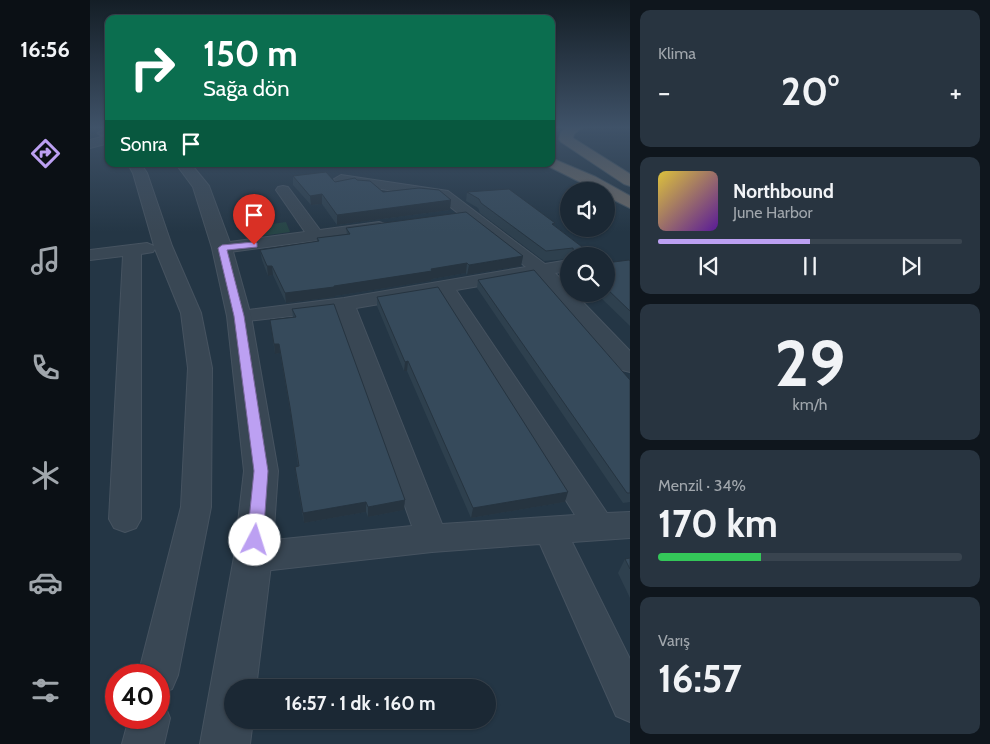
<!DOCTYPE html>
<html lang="tr">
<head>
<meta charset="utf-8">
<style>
  :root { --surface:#1b2834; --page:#283440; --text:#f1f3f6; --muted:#a0a6ac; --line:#39444f; --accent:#bca0f2 }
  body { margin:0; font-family:Cabin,sans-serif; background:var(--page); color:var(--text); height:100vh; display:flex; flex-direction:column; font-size:19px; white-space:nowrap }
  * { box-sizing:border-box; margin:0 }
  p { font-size:16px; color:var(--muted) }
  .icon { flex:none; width:28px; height:28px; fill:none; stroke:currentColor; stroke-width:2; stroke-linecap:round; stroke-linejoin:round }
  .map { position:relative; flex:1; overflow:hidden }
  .sheet { display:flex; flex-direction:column; gap:10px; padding:10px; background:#0f161d; width:360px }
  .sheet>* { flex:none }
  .guide { position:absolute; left:15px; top:15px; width:450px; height:152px; border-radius:10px; box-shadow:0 1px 4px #0004,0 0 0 1px var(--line); background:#0b6e4f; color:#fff; overflow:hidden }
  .buttons { position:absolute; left:470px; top:182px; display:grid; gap:10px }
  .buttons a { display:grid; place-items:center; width:55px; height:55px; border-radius:50%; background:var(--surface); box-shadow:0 1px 4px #0004,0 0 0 1px var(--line); font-size:25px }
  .speed { position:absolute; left:15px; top:664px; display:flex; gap:10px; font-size:25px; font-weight:700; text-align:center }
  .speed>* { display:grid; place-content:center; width:65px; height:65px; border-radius:50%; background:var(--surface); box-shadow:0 1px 4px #0004,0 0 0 1px var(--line); line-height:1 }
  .speed .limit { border:8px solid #d22; background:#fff; color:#111 }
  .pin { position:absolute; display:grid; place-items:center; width:42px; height:42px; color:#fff; margin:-51px -21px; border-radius:50% 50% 50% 0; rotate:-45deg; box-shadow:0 0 5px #0007 }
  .pin .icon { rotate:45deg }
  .me { position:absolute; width:55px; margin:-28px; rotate:5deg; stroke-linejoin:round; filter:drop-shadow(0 0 4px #0008) }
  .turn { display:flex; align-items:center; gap:18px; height:105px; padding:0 15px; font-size:22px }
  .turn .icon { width:65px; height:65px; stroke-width:2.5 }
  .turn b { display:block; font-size:35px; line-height:42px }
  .then { display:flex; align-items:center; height:48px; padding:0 15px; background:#0003; gap:10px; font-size:19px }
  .big { font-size:38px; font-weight:700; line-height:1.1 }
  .sheet .card { flex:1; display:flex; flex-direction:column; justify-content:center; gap:8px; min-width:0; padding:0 18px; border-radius:10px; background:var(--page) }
  .sheet .dial { align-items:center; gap:0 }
  .dial b { font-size:65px; line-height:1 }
  .song { display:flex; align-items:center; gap:15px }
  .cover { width:60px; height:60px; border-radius:8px; background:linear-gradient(135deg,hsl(50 70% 55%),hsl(270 70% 35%)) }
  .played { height:5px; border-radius:2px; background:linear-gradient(90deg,var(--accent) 50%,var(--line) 50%) }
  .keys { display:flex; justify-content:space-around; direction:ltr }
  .heat { display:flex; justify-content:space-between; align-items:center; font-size:28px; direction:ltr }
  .charge { height:8px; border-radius:4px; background:linear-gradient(90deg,#34c759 34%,var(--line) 0) }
  .trip { position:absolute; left:134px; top:679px; width:272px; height:50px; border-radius:25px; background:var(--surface); box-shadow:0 1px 4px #0004,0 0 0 1px var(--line); font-weight:700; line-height:50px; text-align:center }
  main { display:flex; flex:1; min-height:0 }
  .tab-bar { display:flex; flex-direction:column; width:90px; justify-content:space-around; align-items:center; background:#0b1015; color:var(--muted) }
  .tab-bar .icon { width:35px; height:35px }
  .tab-bar .current { color:var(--accent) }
  .tab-bar b { font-size:22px; color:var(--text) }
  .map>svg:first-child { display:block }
  .green { fill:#274546 }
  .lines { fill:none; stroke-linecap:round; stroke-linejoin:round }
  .service-casing { stroke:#465360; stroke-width:3 }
  .minor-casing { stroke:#465360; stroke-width:2 }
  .tertiary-casing { stroke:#465360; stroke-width:2 }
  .trunk-casing { stroke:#44525e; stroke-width:2 }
  .service { fill:#394754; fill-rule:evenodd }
  .minor { fill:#394754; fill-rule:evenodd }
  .tertiary { fill:#394754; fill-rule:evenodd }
  .trunk { fill:#696765; fill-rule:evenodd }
  .wall { fill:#2e404e }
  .shaded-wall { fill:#263440 }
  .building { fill:#364a5b; stroke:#263440 }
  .route { fill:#bca0f2; stroke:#7a689d }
</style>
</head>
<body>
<main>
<nav class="tab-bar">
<b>16:56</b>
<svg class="icon current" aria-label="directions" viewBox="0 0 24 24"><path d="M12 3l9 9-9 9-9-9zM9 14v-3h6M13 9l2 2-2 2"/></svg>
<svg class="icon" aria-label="music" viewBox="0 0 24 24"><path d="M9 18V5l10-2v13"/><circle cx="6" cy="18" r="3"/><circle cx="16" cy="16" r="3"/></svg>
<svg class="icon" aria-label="phone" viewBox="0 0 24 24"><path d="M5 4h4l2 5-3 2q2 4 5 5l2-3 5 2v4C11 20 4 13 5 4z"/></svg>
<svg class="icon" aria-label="climate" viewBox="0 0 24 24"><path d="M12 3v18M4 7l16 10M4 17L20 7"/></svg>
<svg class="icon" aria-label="car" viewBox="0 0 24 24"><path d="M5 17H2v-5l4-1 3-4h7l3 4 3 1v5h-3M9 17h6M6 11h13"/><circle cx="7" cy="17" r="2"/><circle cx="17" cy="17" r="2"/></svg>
<svg class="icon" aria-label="filters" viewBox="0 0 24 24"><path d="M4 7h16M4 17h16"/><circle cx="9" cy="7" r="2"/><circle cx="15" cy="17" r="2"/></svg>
</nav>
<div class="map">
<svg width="540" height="744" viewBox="0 0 540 744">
  <rect width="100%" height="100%" fill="#243645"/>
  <path class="green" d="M196,222L200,232L156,238L152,228Z"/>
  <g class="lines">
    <defs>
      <path id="service" d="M19,128V132L11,135L8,133Z"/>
      <path id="minor" d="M19,135V143L0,148V140Z
        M38,164H51L57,173L82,246L111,313L122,368L121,507L88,675L82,689L69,694V675H48L91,507L98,368L91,313L65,249L63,252L51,254V519L46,528L35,532L24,528L19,519L33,256L0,260V250L57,243L64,246L43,173Z
        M251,175L358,191L455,264L479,260V271L465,273L479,287V294H485L540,351V372L532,370L447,276L366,290L517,513L540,512V538L482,542L540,659V722L526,716L450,544L342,552L163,572L151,567L146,557L151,547L163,542L322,526L246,311L149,322L142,320L139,316L142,312L254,298L436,267L349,198L246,182L244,179ZM348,294L485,515L352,524L266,308Z
        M193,186L198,187L230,230L289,222L295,224L297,227L295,230L289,232L132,253L126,252L123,248L126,244L132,243L215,232L186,190L188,187Z
        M69,701L74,703L80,718L74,744H32L39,718H69Z"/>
      <path id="tertiary" d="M86,164H101L119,186L142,248L161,316L188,471L182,557L166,688H142V720H163L160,744H110L144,557L154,471L137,316L122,248L103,187Z"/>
      <path id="trunk" d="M475,128H492L484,134L483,138L540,174V186L534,184L471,142L469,139L471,132Z
        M461,158L506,177L540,196V208L516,196V191H508L456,165L455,164H461Z"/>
    </defs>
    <use href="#service" class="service-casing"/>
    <use href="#minor" class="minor-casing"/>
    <use href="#tertiary" class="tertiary-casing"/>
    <use href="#trunk" class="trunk-casing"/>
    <use href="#service" class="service"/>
    <use href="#minor" class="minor"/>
    <use href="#tertiary" class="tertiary"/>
    <use href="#trunk" class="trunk"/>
  </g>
  <path class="wall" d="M203,176L245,182L267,180L293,192L360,210L247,225L232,204L221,205L203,185Z
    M377,192L465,226L504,256H479V259L454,261L390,213L388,208L376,201Z
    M256,228L433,256L431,266L377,275L376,273L342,279L341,281L245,296V297L196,303L183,275L178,276L172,260L170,250L227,242V238L257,234Z
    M540,261V326L507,294H516V263Z
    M388,280L540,380V502L533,503L387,288Z
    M287,297L475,502L381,518L317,371H314L287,306Z
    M202,309L314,510L278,517L276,512L214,523L206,477L205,467L208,466L201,416L190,353L185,354L180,320L203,317Z
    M540,558V598L528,573L535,559Z"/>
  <path class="shaded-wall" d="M232,194V204L221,205L220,196Z
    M361,200L360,210L247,225V215Z
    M433,256L431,266L377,275L379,265Z
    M377,263L376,273L342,279L341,281L245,296V297L196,303L195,293Z
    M177,266H182L183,275L178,276Z
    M184,344H189L190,353L185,354Z
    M318,361L317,371H314L315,362Z
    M478,492L475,502L381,518L383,508Z
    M315,500L314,510L278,517V507Z
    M276,502V512L214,523L213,513Z"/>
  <path class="building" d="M236,172L245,182L265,178L267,180L280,181L293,192L329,188L349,190L361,200L247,215L232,194L220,196L203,176Z
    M419,189L465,223L462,224L504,256H484L483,248L456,251L391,203L389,199L377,192Z
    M376,212L433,256L379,265L377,263L341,269L342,271L244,286V287L195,293L182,266H177L170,250L229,241L227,238L260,234L256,228Z
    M539,260L540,261V311L516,288V263Z
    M444,270L540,380V493H537L388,280Z
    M348,287L478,492L383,508L318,361L315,362L287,297Z
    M244,304L315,500L278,507L276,502L213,513L205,467L209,466L200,407L189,344H184L180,320L206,317L202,309Z
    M540,558V569L535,559Z"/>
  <linearGradient id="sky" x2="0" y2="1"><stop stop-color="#141e26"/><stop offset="0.55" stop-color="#3f5268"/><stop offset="1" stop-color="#3f5268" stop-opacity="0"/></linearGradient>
  <rect width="540" height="232" fill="url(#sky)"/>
  <path class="route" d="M164,242L167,243V247L137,250L154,316L178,471L173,540L170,544L165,546L159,544L157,540L164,471L144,316L128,248L132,245Z"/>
</svg>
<div class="buttons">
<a><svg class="icon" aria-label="sound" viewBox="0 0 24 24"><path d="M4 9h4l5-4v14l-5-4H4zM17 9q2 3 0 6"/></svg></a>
<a><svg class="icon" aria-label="search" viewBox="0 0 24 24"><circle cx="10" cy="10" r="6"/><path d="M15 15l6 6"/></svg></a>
</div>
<div class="speed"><div class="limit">40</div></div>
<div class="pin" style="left:164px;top:245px;background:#d93025"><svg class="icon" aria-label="arrive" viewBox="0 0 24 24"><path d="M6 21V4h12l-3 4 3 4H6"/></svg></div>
<svg class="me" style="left:165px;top:540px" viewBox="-20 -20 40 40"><circle r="19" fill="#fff"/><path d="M0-13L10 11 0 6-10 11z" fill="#bca0f2"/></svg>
<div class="trip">16:57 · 1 dk · 160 m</div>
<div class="guide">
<div class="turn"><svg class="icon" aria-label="right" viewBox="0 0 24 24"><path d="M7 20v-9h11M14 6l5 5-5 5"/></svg><div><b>150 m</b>Sağa dön</div></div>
<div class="then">Sonra<svg class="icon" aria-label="arrive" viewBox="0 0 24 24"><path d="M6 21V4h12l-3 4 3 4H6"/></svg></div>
</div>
</div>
<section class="sheet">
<div class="card"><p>Klima</p>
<div class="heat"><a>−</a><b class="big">20°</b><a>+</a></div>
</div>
<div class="card">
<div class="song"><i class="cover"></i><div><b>Northbound</b><p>June Harbor</p></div></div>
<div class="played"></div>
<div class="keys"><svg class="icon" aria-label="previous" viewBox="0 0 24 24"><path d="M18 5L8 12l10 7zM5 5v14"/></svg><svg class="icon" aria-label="pause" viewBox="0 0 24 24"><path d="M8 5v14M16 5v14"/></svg><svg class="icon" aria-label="next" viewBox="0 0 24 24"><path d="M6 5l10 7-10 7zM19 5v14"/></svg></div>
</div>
<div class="card dial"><b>29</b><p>km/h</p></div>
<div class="card"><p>Menzil · 34%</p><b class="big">170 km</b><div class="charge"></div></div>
<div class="card"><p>Varış</p><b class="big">16:57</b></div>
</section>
</main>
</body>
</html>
